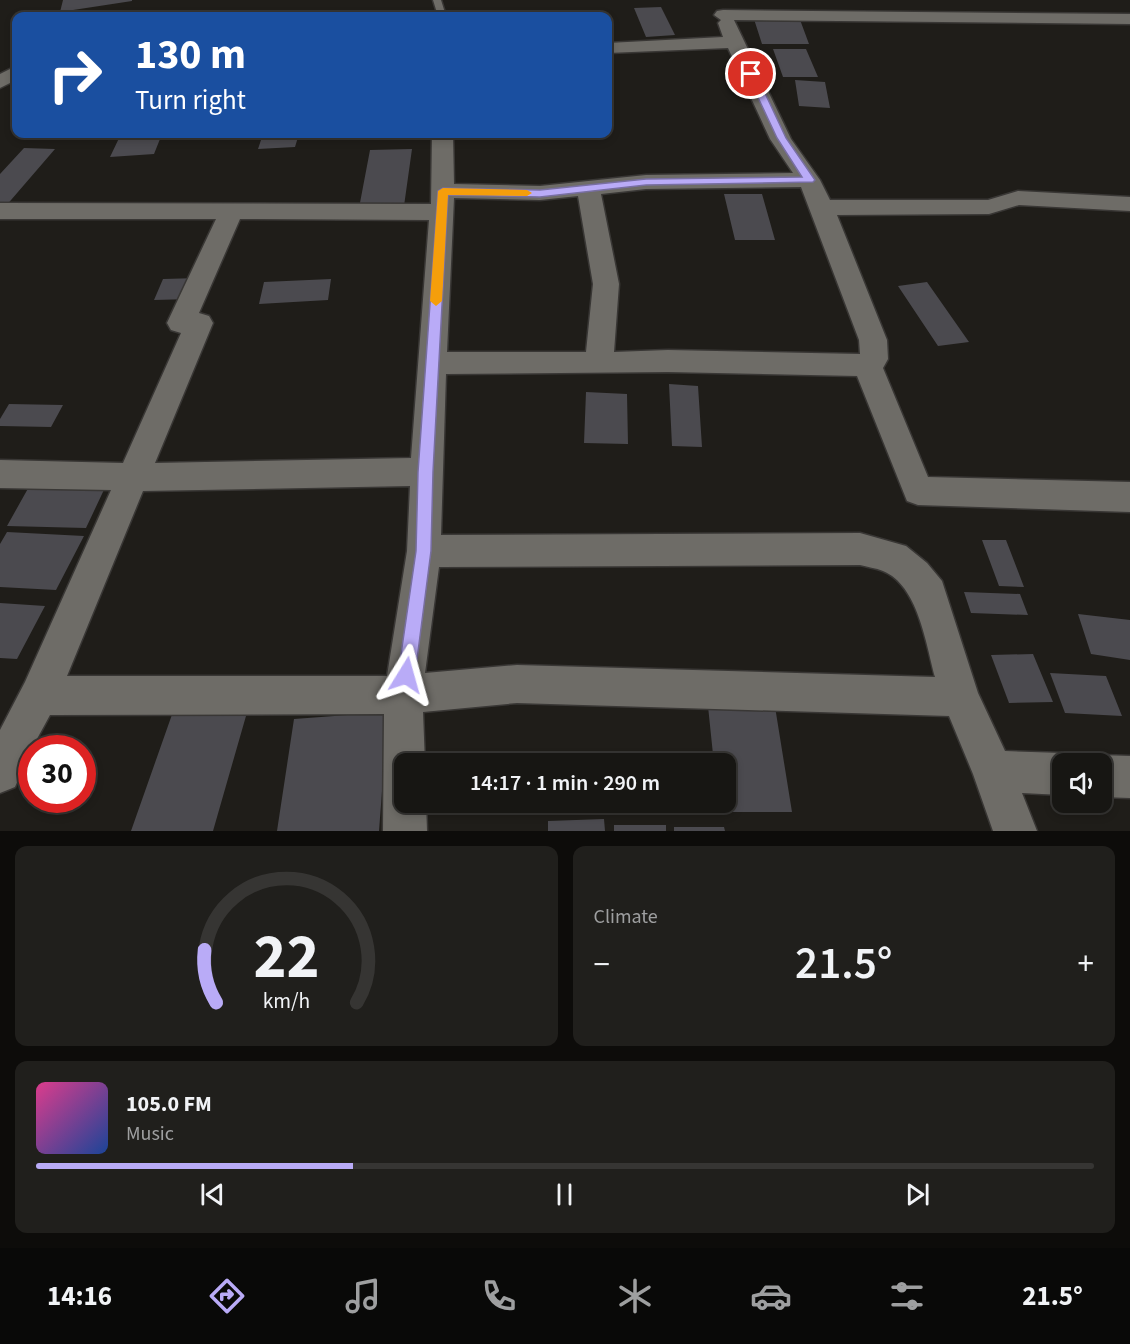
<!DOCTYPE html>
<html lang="en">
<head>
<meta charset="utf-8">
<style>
  :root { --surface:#171613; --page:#201f1c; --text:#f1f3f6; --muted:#9e9fa0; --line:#363533; --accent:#b9abf7 }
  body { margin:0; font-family:"Source Sans 3",sans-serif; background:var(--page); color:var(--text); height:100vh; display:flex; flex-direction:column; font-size:22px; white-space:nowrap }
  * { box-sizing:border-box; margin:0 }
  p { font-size:20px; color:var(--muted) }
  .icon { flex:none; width:33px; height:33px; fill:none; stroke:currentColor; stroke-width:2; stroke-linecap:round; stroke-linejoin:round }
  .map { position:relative; height:831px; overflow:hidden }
  .drawer { display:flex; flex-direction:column; gap:15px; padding:15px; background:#0d0c0a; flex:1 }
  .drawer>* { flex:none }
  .banner { position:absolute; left:12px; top:12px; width:600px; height:126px; border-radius:12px; box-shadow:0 3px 9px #0003,0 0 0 2px var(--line); background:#1a4fa0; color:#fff; overflow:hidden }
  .tools { position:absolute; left:1052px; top:753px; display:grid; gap:12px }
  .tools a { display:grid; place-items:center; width:60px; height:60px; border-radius:12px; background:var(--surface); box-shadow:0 3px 9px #0003,0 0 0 2px var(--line); font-size:30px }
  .speed { position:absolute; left:18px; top:735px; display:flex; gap:12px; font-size:30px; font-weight:700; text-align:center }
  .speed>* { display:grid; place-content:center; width:78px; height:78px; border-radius:50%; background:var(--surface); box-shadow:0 3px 9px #0003,0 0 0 2px var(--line); line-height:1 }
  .speed .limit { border:9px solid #d22; background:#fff; color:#111 }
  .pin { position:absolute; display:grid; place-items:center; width:51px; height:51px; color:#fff; margin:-26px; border:3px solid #fff; border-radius:50%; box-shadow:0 2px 6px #0007 }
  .me { position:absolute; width:66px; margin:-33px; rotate:8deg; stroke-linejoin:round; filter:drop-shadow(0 0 4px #0008) }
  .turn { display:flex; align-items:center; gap:21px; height:126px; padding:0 24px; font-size:27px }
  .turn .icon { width:78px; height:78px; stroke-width:2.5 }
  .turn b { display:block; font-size:42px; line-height:51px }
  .big { font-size:45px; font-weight:600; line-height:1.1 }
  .drawer .widget { flex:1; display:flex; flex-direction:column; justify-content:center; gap:9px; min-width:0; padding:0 21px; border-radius:12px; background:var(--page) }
  .drawer .dial { align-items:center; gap:0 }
  .dial svg { height:156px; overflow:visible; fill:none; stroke:var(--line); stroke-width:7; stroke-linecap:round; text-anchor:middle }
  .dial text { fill:var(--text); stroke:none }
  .song { display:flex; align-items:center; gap:18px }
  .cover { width:72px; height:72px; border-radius:9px; background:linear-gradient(135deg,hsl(330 70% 55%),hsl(220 70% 35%)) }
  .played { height:6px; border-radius:3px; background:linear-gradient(90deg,var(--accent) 30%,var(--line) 30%) }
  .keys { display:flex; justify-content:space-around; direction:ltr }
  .heat { display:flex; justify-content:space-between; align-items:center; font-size:33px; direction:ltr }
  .drawer .tiles { flex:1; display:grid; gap:15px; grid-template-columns:1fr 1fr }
  .widget:last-child { grid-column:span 2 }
  .trip { position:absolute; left:394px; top:753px; width:342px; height:60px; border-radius:12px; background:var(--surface); box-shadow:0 3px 9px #0003,0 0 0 2px var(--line); font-weight:600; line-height:60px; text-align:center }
  .tab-bar { display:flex; height:96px; justify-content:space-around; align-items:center; background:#090908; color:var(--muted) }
  .tab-bar .icon { width:42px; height:42px }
  .tab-bar .on { color:var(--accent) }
  .tab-bar b { font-size:27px; color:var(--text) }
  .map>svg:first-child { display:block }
  .building { fill:#4b4a4f }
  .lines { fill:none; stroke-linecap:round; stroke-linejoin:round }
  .lane-casing { stroke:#393735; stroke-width:3 }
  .street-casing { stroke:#393735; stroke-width:3 }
  .lane { fill:#6e6c67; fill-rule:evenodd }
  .street { fill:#6e6c67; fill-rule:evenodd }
  .route { fill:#b9abf7; stroke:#786fa1; stroke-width:1.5 }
  .slow { fill:#f59e0b }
</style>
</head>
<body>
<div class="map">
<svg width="1130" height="831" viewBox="0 0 1130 831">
  <rect width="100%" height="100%" fill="#1f1d19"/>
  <path class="building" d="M63,0H132V1L60,12Z
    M661,7L675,35L646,37L634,8Z
    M753,16L799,17L809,44H762Z
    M773,49H806L818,77H783Z
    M608,80H611L614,99L608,100Z
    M795,80L825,82L830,108L799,106Z
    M121,134H162L154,154L110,157Z
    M263,134H299L295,147L258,149Z
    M24,148L55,149L5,207H0V174Z
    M412,149L404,206L359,208L370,150Z
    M724,194H762L775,240H735Z
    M199,278L191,299L154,300L163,279Z
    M331,279L328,300L259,304L264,282Z
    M927,282L969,342L938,346L898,286Z
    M669,384L698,386L702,447L672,446Z
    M586,392L627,394L628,444L584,443Z
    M9,404L63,405L51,427L0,426V419Z
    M35,476L110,477L86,528L7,526Z
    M7,532L84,536L56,590L0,587V544Z
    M982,540H1006L1024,587L999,586Z
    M964,592L1020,594L1028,615L971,613Z
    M0,603L45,606L17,659L0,658Z
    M1078,614L1130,620V660L1091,654Z
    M1033,654L1053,702L1009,703L991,655Z
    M1050,673L1106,676L1122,716L1065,713Z
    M706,687L772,688L792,812H720L719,802H726V764H714Z
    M175,706L248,709L213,831H131Z
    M388,712L379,831H277L294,719Z
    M604,819L605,831H548V821Z
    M614,825H666V831H614Z
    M674,827H724L725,831H674Z"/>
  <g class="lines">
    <defs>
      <path id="lane" d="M433,0H441L446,16H438Z"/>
      <path id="street" d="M723,10L1130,14V24L734,20L791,139L820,180L830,200H988L1018,191L1130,197V211L1019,205L989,214L837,215L887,340L888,359L883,368L928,477L1130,482V512L918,505L907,501L857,376L668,372L446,374L441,535L860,533L906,546L927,563L942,581L978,693L1005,751L1062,753L1077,759L1078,764H1062V795L1022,793L1037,831H993L973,774L949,716L517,703L423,712L425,764H405V802H426L427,831H383L384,714L50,715L32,748L15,787L0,793V730L25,682L111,490L0,488V460L123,463L181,333L171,330L167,323L216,219H0V203L431,204L432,134H453L454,184L540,186L646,175L793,173L770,139L728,48L608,53V43L723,37L718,23L721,20L714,15L717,11ZM801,187L859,340L860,354L668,350L614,352L619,284L601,194L646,189ZM578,196L593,284L586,352H447L454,198L540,200ZM240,219L429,220L411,458L155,463L213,323L209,316L199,313ZM410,486L407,551L387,676H67L143,491ZM860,565C867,567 876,568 883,571C918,585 926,644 935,677L517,665L425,673L439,567Z
        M16,66V80L0,88V74Z
        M1101,755L1130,756V798L1101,797V764H1085Z"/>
    </defs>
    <use href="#lane" class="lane-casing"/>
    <use href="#street" class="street-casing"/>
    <use href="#lane" class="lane"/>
    <use href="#street" class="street"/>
  </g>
  <path class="route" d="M751,71L756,74L786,138L815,180L813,182L646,185L540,197L448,195L433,472L431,551L415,675L413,681L406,684L400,681L398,675L416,551L418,472L438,191L443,188L540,190L646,179L802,177L777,138L747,74Z"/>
  <path class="slow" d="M443,188L527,190L532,193L527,196L448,195L442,301L436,306L430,301L438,191Z"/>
</svg>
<div class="tools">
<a><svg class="icon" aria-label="sound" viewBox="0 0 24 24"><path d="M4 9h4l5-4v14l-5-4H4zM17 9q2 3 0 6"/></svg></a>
</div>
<div class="speed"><div class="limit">30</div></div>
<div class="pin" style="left:751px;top:74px;background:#d93025"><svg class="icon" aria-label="arrive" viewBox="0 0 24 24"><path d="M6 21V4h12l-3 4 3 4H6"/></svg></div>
<svg class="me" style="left:406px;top:675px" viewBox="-20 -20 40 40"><path d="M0-17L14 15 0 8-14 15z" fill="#b9abf7" stroke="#fff" stroke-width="4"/></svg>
<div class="trip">14:17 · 1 min · 290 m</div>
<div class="banner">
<div class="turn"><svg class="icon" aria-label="right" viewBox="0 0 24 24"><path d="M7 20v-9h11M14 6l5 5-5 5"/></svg><div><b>130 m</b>Turn right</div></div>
</div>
</div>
<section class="drawer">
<div class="tiles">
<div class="widget dial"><svg viewBox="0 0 100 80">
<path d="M14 69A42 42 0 1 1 86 69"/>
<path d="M14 69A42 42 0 0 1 8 42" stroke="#b9abf7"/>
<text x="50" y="56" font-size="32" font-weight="700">22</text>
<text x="50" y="72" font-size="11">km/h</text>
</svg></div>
<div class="widget"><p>Climate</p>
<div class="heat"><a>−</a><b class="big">21.5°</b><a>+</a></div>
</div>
<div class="widget">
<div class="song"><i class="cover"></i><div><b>105.0 FM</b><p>Music</p></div></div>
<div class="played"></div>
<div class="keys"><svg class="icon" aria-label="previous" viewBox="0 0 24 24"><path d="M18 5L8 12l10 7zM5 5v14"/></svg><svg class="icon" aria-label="pause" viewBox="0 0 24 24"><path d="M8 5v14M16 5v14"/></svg><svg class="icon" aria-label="next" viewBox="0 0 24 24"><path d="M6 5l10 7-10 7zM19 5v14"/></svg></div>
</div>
</div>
</section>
<nav class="tab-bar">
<b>14:16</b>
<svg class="icon on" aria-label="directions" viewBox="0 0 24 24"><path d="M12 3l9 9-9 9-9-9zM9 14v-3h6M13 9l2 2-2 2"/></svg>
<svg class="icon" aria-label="music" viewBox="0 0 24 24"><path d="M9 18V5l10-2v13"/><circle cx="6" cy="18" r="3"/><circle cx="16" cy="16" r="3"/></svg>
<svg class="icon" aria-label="phone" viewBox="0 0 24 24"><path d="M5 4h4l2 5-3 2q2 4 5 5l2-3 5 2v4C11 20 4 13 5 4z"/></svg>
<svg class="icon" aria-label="climate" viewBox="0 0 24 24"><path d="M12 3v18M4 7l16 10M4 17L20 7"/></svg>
<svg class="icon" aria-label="car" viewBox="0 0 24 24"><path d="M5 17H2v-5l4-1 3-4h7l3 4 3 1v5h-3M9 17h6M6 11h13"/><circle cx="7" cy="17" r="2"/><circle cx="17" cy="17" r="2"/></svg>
<svg class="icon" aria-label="filters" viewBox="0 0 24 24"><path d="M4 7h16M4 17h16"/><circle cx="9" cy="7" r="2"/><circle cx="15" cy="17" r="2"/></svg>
<b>21.5°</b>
</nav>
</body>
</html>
